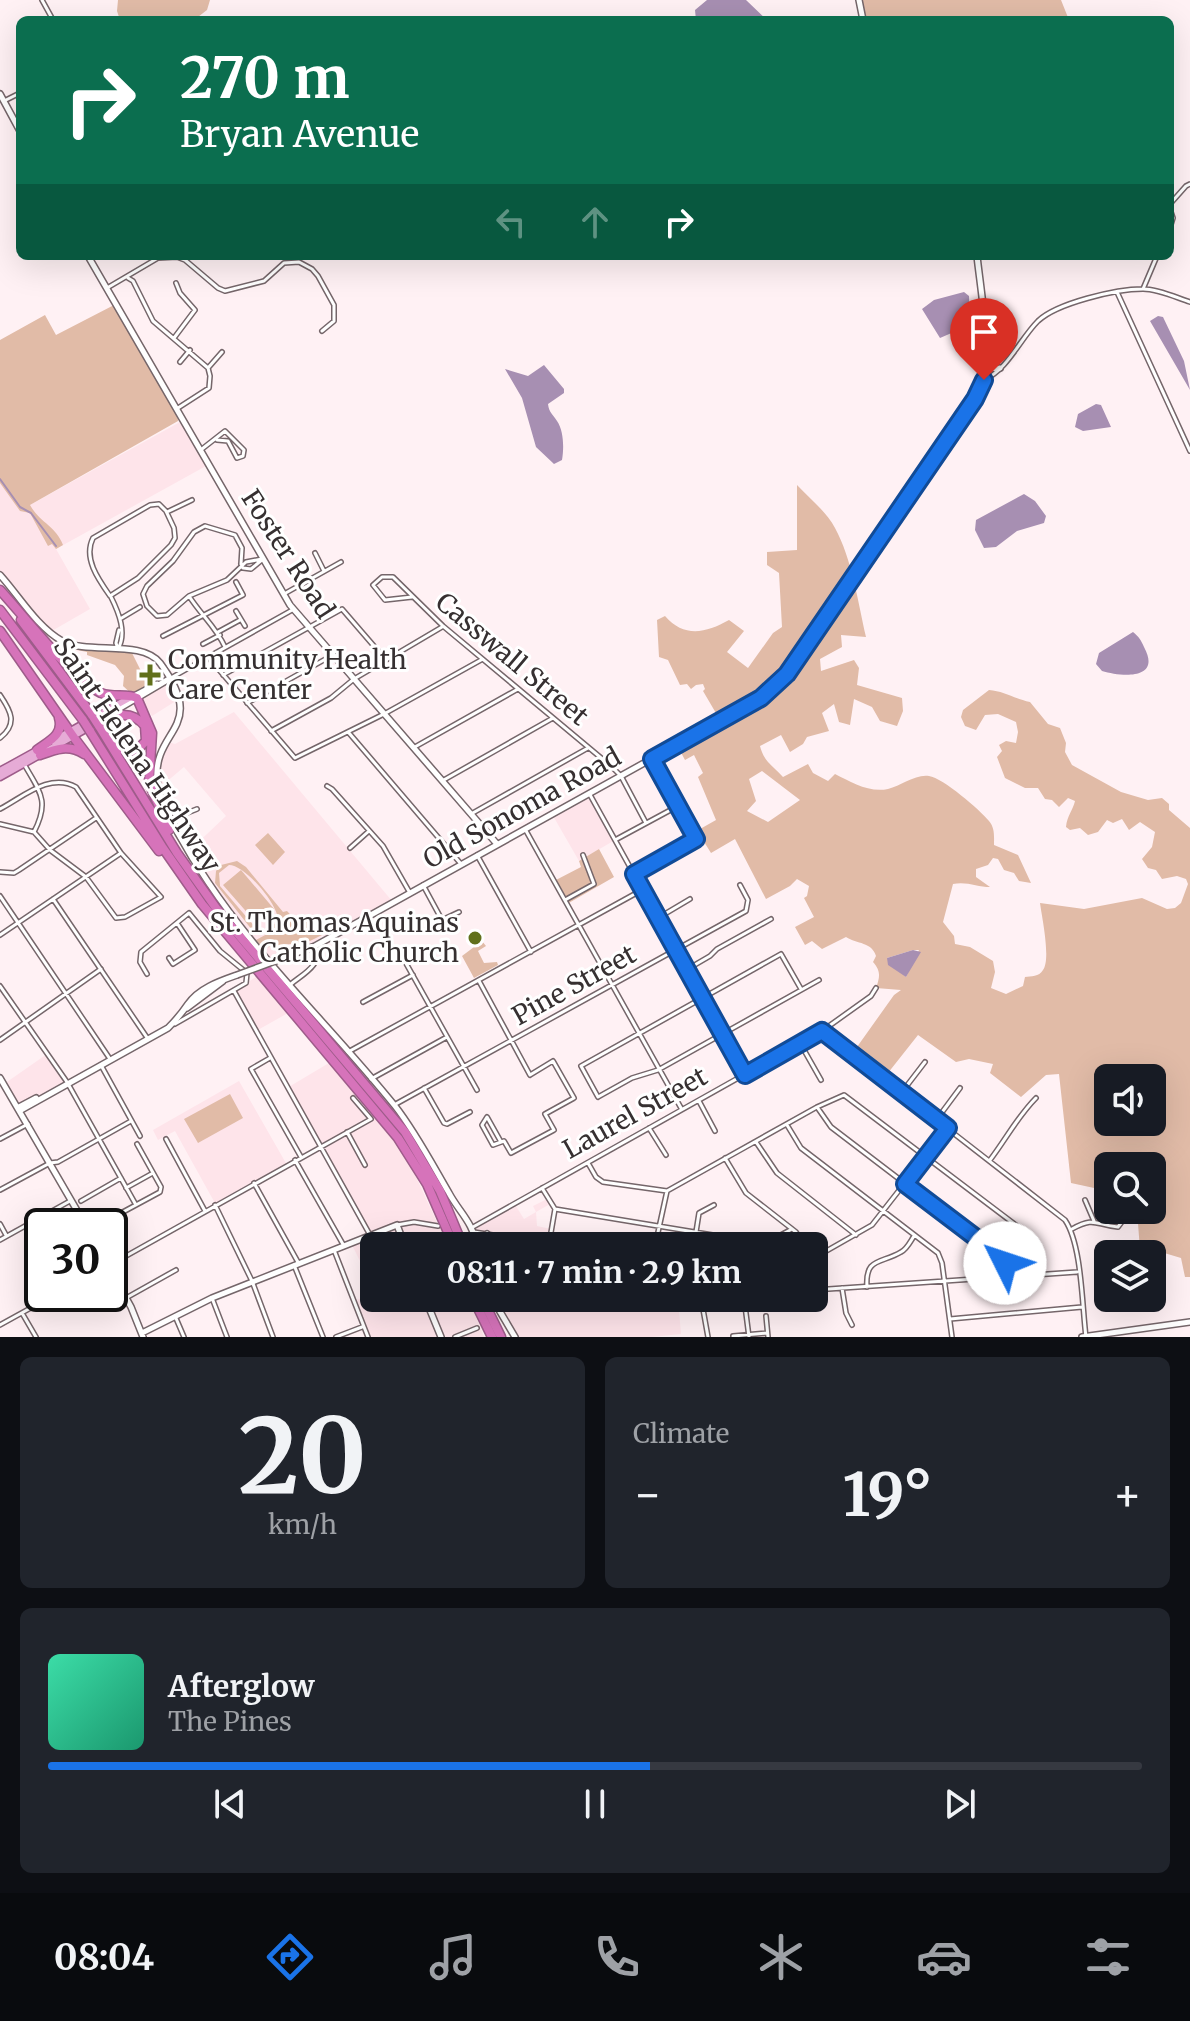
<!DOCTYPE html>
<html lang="en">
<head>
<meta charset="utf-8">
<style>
  :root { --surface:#171b24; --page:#20242c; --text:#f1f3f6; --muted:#9ea1a6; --line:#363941; --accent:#1a73e8 }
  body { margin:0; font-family:Merriweather,serif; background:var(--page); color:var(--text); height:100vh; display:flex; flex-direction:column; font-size:30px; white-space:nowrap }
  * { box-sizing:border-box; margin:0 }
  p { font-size:26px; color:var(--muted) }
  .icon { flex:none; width:44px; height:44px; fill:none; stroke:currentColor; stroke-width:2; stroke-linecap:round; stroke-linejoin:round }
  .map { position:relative; height:1337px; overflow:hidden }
  .details { display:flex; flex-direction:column; gap:20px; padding:20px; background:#0d0f14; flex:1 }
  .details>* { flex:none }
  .hud { position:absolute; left:16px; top:16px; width:1158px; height:244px; border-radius:12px; box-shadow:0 8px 32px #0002; background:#0b6e4f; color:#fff; overflow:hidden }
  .controls { position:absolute; left:1094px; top:1064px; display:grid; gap:16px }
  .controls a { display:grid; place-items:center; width:72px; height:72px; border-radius:12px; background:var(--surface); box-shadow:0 8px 32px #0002; font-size:40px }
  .speed { position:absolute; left:24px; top:1208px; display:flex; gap:16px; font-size:40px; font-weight:700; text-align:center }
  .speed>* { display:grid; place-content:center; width:104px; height:104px; border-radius:50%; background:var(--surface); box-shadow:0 8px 32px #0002; line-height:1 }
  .speed .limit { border:4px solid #111; border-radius:12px; background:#fff; color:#111 }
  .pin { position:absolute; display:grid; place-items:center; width:68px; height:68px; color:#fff; margin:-82px -34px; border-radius:50% 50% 50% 0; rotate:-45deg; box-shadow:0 0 8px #0007 }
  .pin .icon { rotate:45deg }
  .me { position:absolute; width:88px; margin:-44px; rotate:311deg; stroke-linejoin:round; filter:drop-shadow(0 0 6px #0008) }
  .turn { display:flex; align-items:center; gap:28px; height:168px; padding:0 32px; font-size:36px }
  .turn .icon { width:104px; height:104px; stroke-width:2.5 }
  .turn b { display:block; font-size:56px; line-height:68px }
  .lanes { display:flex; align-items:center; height:76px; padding:0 32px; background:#0003; justify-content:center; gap:40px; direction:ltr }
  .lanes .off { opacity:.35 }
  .big { font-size:60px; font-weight:700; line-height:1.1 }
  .details .widget { flex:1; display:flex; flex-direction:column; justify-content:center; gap:12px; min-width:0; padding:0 28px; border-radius:12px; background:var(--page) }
  .details .dial { align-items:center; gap:0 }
  .dial b { font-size:104px; line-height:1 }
  .song { display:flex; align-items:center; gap:24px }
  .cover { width:96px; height:96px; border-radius:12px; background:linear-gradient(135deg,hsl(160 70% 55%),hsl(160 70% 35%)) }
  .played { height:8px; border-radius:4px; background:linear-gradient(90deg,var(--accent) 55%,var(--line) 55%) }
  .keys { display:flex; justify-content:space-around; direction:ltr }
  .heat { display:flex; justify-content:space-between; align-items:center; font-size:44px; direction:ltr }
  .details .tiles { flex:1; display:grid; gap:20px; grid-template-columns:1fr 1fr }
  .widget:last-child { grid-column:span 2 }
  .trip { position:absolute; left:360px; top:1232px; width:468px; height:80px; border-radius:12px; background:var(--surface); box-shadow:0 8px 32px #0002; font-weight:700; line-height:80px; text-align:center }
  .tab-bar { display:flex; height:128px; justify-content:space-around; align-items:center; background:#090b0e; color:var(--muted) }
  .tab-bar .icon { width:56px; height:56px }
  .tab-bar .on { color:var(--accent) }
  .tab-bar b { font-size:36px; color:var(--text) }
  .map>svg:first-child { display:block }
  .built { fill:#fee4ea }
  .green { fill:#e1bba7; fill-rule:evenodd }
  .water { fill:#a78fb2 }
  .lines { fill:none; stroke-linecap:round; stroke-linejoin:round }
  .stream { stroke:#a78fb2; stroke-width:2 }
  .street-casing { stroke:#75666a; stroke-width:6 }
  .secondary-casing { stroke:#75666a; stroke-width:8 }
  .primary-casing { stroke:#9e5c8a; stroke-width:9 }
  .highway-casing { stroke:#9e5c8a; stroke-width:11 }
  .street { stroke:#fff; stroke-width:3 }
  .secondary { stroke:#fff; stroke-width:5 }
  .primary { stroke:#e6abd6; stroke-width:6 }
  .highway { stroke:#d673ba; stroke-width:8 }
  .secondary-bridge-casing { stroke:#75666a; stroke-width:8; stroke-linecap:butt }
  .highway-bridge-casing { stroke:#9e5c8a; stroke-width:11; stroke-linecap:butt }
  .secondary-bridge { stroke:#fff; stroke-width:5 }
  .highway-bridge { stroke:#d673ba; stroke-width:8 }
  .route-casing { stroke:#114b97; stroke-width:20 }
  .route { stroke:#1a73e8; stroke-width:14 }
  .poi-dot { fill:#61701b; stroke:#fff; stroke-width:3 }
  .labels { text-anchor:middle; stroke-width:6; stroke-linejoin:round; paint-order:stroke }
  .street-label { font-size:26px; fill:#363031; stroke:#fff }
  .poi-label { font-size:26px; fill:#363031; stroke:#fff; text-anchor:start }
</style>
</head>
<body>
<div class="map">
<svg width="1190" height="1337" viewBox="0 0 1190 1337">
  <rect width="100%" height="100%" fill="#fff1f4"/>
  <path class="built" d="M180,422L206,466L56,549L90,609L50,632L0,575V482L30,505Z
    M169,679L179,699L152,716L140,697Z
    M234,712L392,901L326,937L322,935L316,945L271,962L237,921L189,851L226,816L184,767L158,789V766L168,742L175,744Z
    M589,793L615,840L579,861L552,814Z
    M256,977L288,1013L256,1031L234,991Z
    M47,1054L67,1082L19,1107L4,1084Z
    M329,1063L390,1134L411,1166L448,1246H374V1289L351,1243L369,1235L287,1088Z
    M239,1081L287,1165L216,1205L175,1131L158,1140L153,1130Z
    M547,1199L550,1204L536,1212L537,1226L551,1229L549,1244L560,1246H480L485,1234L474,1232L473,1227L514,1203L524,1219L536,1212L533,1206Z
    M374,1293V1298H468L484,1337H368L354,1301Z
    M492,1298H678L681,1334L652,1337H515Z"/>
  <path class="green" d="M118,0H210L207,10L194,20H120L117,11Z
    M861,0H1061L1069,20H864Z
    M116,304L177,409L178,421L30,505C39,522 56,526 63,545L56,549L52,544L48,546L30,513L20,511L0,483V340L45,315L56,335Z
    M797,485C810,499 826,511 835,528C852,559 858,602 866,637L841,635L842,647L820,659L821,671L854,660L859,668L857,685L902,698L903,711L897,726L880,721L872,707L854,699L850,725L839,722L834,704L822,713L829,731L807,737L803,744L790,752L781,735L760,746C764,762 773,766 783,777L808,764L813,773L828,781L835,774C851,782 869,793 888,789C901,786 915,774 929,776C943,778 980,810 989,821C995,828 994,836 994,845L1018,855L1031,883L1019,881L1014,873L1004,870L998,859L993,858L988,865L976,869V877L990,887C978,887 966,881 953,884L943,922L954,936L955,944L970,947L993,961L995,972L991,988L1006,994L1023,986L1025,977C1031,976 1039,977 1043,970C1051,959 1042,918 1040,903L1084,909L1142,898L1167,909L1175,908L1181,903L1188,884L1186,879L1177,876L1162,879L1156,870L1148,868L1142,859L1152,847L1155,832L1140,822L1129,830L1122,819L1113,823L1107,820L1098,832L1088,835L1080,828L1070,830L1066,827C1067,816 1073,810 1075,801L1068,798L1059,807L1052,800L1045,799L1038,788H1025L1005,778L997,757L1002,751L999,745L1006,741L1016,743L1018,732L1016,722L998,714L985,715L976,730L965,726L961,717L963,710L989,690C1004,691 1015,699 1030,702L1048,724L1060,728L1066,743L1065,752L1072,765L1121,792L1148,800L1162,798L1169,804V810L1190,828V1277H1185L1181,1258L1151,1249L1140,1250L1137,1210H1152V1166H1108V1191L1071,1183L1059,1074L1046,1075L1021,1097L990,1073L993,1064L969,1059L956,1062L918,1035L884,1078L852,1054L894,995L901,990L876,988C880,977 881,971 873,962L876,956C872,942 857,944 846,937L822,949L812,941L805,945L795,927L814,917L804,898L807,896L809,886L797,879L790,886L766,899L735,839L711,853L701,837L696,839L693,833L716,820L698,777L703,773L694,755L685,760L677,745L720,720L703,691L705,689L703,684L696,685L691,689L687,684L680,685L668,660L659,657L657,620L665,616C684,638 706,633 729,620L744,631L727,652L748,668L773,633L782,627L779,573L767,565V552L797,550ZM762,771L800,800L768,822L747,811L756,801L749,779ZM913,950H919L906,977L887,958ZM1108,1078H1152V1122H1108Z
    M45,626L67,643L131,651L149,687L134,696L123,686L124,676L115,665L87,655V652L62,647Z
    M268,833L285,852L273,865L255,845Z
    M599,849L614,877L567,904L554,881L581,867L579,861Z
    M237,861L246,867L283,912L287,911L299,924L307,918L322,935L310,941L263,948L256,940L267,934L252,930L215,883L216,871L221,865ZM229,865C245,865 278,904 278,920L271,928L263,930L255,927L220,886L219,873Z
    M241,870L274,909L257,924L223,885Z
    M482,941L486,946L478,951L484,963L497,962L498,965L474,978L462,956Z
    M230,1094L243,1118L198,1143L184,1119Z"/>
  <path class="water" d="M707,0H746L767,20H696L695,10Z
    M964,292L969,296L970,322L963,328L940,338L922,309L934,300Z
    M1158,316L1163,317L1184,361L1190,390L1150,321Z
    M544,365L564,389V393L548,404C549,413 553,414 557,421C564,431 564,449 562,460L554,464L536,447L522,398L505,369L528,376Z
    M1096,404L1101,405L1111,427L1083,431L1075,427L1078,414Z
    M1024,494L1035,501L1046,516L1044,523L1017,531L996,547L984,548L975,530L976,520Z
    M1133,632C1139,637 1141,640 1144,647C1162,680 1122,677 1102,671L1096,664L1099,653Z
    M913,950L921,952L906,977L888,965L887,958Z"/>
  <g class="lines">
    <path class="stream" d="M0,479L20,507L31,513L56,546"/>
    <defs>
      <path id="street" d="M42,0L53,20
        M4,101L20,93
        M1170,204L1186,186L1190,184
        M1170,209L1173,218L1170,228
        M128,278L133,281L153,321L208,368L210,376L209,388L178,408
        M107,288L158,258L177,257L185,260L218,288L225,291L264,281L284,263L299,262L312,269L318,276L334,305V321L322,331
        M1143,289L1157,256
        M1117,292L1190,451
        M174,338L195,310L180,293L176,283
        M180,362L190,350
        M208,368L222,352
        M984,380C1008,369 1020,339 1038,321C1057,303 1116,289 1143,289C1158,289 1175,297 1190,302
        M202,449L225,431L244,450L243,456L237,458L228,441L217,440
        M159,504L166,511L174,528L175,538L171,545L138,578L110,596C98,579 83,558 93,538L150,505Z
        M167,512L192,500
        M315,553L324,571
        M241,564L242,548L235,535L205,526L194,532L173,561L147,586L143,594L147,606L157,616L167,615L189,596L227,580L246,562L262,559
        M241,564L243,568L251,569L263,559
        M284,594L341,562
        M189,596C201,615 216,627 225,647
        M111,597C119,613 127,633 118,649
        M412,597L385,600L373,585L382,577H393L443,626L612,767L621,776L646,823
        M236,611L245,626
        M120,619L140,607
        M218,632L240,620
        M163,636L243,595L236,582
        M203,644L220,635
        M118,649L116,643L119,630
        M208,657L295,758L384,714L481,660
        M223,675L342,609L386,660
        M169,679L294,609
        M0,695C11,711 18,724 0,738
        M247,703L331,656
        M271,731L331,698L354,679L442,627
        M349,733L461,864
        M413,748L518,689
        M24,764C40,792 50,801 34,832
        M442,781L553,718
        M327,786L332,789L383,846L410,893
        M589,793L744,1073
        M0,809C23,797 50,772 76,787L121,853L161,897L125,917L116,918L86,877L50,850L34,832L0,824
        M471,814L588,748
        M172,819L197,809
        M525,829L681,1108
        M615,840L678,806
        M350,848L369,831
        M477,855L531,952
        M0,872L14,873L19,870L96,818
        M634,874L696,839L652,759
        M423,885L442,920L427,929
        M0,896L110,1059
        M53,899L148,1039
        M565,900L594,884L583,855
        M658,918L690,899
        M442,920L459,912
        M0,935L121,853
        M398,949L477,1090
        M169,958L173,964L195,950L177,923
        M686,970L710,956L717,949L771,919
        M147,974L140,962L141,952L189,913L220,951L247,973L246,983L175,1024
        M479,981L530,1075L553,1061L574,1098L545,1114L554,1130L511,1153L504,1141L493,1145L482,1125L487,1117L501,1142
        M291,984C303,974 324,964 315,946
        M0,986L67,1082L136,1205
        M801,989L781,954L581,1066L598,1097L632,1078L658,1070L819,980
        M234,991L370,1235
        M363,1002L413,975
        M822,1031L1065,1220C1082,1245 1082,1306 1086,1337
        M0,1040L101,969
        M800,1043L821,1080
        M348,1052L642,890
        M270,1058L251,1069L301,1157
        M102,1067L140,1136
        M371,1079L447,1037
        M424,1088L444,1123L447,1124L470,1112
        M902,1092L925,1062
        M699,1101L715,1131
        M394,1105L746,911L748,900L740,885
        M817,1107L831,1127L1000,1256L1005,1263L1006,1277
        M937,1119L960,1088
        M787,1125L801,1148L938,1253L942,1263L952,1337
        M649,1128L666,1155
        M347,1132L365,1165
        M0,1139L28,1124
        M166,1139L205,1211
        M756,1142L777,1173L856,1235
        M725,1158L746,1193L796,1232L805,1246
        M295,1160L344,1246
        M990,1160C1006,1139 1018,1116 1036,1098
        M588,1163L596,1177L603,1182L667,1191L817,1107L844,1095L1033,1238L1039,1247L1042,1275
        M254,1183L299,1264
        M126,1188L153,1173
        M542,1188L555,1209L549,1244
        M0,1190L50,1163L58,1162L131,1121
        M1085,1200L1094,1221
        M81,1201L121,1178
        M215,1205L252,1281L273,1337
        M555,1209L761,1243L768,1242L792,1229
        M0,1224L6,1235
        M397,1225L414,1222L438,1226
        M97,1226L160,1192L161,1187L137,1144
        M473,1227L822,1031L871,996L876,988
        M1072,1229C1095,1216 1095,1225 1118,1227L1124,1219V1210
        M474,1232L560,1246
        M696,1232L699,1213L714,1205
        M0,1240L70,1201
        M655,1246L667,1191
        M334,1250L368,1337
        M814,1258L872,1225L947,1129
        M110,1265L371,1119L353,1098
        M294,1265L323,1337
        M867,1287C865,1257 881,1264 901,1252C907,1249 910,1242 914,1236
        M842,1288L846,1313L852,1325
        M814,1290L1077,1272
        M126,1298L176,1270
        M212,1298L227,1337
        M701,1298L708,1337
        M744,1298L749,1337
        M427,1303L439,1298
        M22,1313L36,1337
        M175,1316L184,1337
        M766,1316L768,1337
        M950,1319L1082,1307
        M0,1325L56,1294
        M733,1336L767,1333
        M336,1337L362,1327
        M455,1337L477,1328"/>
      <path id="secondary" d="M859,0L863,20
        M0,94L20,131
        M88,256L290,605L497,844
        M986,366L996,369L1000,368
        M0,575C19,596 37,627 62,641C88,655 142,639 160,663C209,729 153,728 157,780C159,806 193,860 208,882C262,963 334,1030 395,1106C416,1133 432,1164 449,1193C459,1212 474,1223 476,1246
        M134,696L157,684
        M108,715L169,679
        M278,960L315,946L761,698L787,674L980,391C993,358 981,293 977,256
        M187,1008L223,981
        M0,1078L86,1226
        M19,1107L36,1098
        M21,1110L168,1028C176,1020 182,1013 188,1004C199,988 220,981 237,975
        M480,1246L482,1238L487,1234
        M110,1269L131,1307L143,1337
        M425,1298L441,1337
        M492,1298L515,1337
        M142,1333L212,1298L397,1225L405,1246
        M1082,1337L1190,1322"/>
      <path id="primary" d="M53,741L131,697
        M0,771L40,749
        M0,777L91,726"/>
      <path id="highway" d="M0,590C24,616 72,678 101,693C113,698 127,693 137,698L152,733L149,783L169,830
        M0,610L83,720
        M21,620L92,715
        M0,631L75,739L159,851
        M92,725C110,717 129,707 145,726L146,741L137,750L126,752L114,744
        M99,726L177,853L216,908L405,1132L440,1191L463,1246
        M90,731L163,848L202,904L398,1138L427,1184L454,1246
        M37,750C49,741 64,735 59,718
        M40,755C56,749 69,744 84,754
        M473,1298L492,1337
        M482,1298L501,1337"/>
    </defs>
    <use href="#street" class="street-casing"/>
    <use href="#secondary" class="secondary-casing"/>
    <use href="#primary" class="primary-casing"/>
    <use href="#highway" class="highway-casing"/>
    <use href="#street" class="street"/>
    <use href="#secondary" class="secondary"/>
    <use href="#primary" class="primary"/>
    <use href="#highway" class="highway"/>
    <defs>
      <path id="secondary-bridge" d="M237,975L278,960"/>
      <path id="highway-bridge" d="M92,715L99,726
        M83,720L90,731"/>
    </defs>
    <use href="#secondary-bridge" class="secondary-bridge-casing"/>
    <use href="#highway-bridge" class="highway-bridge-casing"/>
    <use href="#secondary-bridge" class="secondary-bridge"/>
    <use href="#highway-bridge" class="highway-bridge"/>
  </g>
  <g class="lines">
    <defs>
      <path id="route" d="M984,380L975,399L787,674L761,698L652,759L696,839L634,874L745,1075L822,1031L948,1128L905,1184L1000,1256L1005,1263"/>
    </defs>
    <use href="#route" class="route-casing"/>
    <use href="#route" class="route"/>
  </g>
  <g class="poi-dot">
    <path d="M146 663h8v8h8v8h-8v8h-8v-8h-8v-8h8z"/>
    <circle cx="475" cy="938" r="8"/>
  </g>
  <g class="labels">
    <g class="street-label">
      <text transform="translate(288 554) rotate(57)" y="9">Foster Road</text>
      <text transform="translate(512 659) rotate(40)" y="9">Casswall Street</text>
      <text transform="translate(137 755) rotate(56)" y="9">Saint Helena Highway</text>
      <text transform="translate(522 808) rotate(-29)" y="9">Old Sonoma Road</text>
      <text transform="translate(574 985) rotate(-29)" y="9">Pine Street</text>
      <text transform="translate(635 1113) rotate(-29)" y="9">Laurel Street</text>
    </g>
    <g class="poi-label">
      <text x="168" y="669">Community Health<tspan x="168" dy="30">Care Center</tspan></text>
      <text x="459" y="932" text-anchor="end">St. Thomas Aquinas<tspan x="459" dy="30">Catholic Church</tspan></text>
    </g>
  </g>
</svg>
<div class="controls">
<a><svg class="icon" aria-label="sound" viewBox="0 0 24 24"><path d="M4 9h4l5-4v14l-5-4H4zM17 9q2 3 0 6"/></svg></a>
<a><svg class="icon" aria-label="search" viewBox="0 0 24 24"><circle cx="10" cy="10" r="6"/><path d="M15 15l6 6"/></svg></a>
<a><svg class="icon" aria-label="layers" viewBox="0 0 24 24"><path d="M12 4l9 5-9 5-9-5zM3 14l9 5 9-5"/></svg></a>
</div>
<div class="speed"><div class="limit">30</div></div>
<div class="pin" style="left:984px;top:380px;background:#d93025"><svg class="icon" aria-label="arrive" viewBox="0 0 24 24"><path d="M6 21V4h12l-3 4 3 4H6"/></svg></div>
<svg class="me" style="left:1005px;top:1263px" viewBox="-20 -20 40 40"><circle r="19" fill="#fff"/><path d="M0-13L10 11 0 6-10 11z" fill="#1a73e8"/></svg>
<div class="trip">08:11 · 7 min · 2.9 km</div>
<div class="hud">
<div class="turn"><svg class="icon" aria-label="right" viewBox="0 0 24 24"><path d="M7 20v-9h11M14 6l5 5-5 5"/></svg><div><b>270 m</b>Bryan Avenue</div></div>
<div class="lanes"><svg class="icon off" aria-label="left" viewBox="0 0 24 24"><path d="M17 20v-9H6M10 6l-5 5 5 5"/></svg><svg class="icon off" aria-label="ahead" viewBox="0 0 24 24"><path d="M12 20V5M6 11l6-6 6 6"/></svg><svg class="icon" aria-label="right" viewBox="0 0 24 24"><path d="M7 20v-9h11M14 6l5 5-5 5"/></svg></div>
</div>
</div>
<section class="details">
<div class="tiles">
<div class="widget dial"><b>20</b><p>km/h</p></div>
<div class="widget"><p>Climate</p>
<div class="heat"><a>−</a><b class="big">19°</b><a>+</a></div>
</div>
<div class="widget">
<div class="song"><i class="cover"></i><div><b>Afterglow</b><p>The Pines</p></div></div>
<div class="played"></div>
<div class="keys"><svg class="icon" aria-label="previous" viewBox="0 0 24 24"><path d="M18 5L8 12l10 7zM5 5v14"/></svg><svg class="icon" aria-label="pause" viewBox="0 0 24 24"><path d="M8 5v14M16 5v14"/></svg><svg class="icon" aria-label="next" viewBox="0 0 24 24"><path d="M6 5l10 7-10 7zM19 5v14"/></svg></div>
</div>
</div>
</section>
<nav class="tab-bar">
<b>08:04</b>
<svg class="icon on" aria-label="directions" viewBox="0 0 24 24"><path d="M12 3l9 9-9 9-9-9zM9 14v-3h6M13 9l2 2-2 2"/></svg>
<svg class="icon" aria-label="music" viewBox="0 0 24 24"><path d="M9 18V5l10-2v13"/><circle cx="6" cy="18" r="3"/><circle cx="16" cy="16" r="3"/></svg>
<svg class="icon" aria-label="phone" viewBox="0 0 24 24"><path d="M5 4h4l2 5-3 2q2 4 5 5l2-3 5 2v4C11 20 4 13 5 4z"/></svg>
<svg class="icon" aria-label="climate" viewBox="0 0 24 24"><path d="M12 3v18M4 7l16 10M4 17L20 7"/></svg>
<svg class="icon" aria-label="car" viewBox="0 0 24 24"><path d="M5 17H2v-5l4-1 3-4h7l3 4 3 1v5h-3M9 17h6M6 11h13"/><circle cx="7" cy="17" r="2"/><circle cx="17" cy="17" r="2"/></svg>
<svg class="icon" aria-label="filters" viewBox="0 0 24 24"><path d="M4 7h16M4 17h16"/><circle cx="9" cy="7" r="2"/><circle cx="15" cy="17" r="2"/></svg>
</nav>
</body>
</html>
